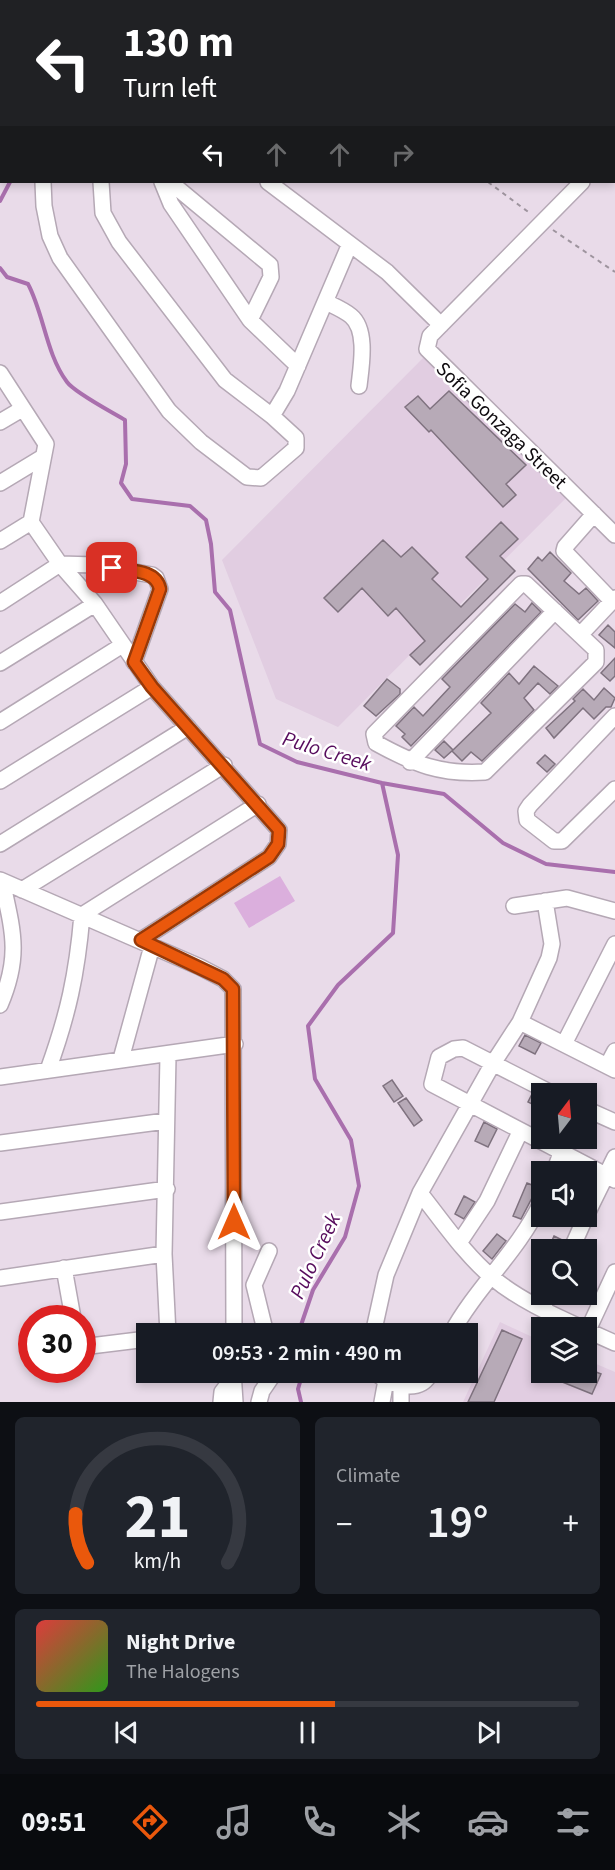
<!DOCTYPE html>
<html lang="en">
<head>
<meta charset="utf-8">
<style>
  :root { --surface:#171b24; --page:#20242c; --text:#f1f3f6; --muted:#9ea1a6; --line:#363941; --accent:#ea580c }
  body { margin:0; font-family:"Source Sans 3",sans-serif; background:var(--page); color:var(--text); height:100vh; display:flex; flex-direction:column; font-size:22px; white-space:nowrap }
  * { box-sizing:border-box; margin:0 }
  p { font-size:20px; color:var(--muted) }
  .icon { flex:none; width:33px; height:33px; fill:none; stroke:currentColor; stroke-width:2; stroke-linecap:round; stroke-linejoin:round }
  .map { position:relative; height:1402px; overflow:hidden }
  .drawer { display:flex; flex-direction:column; gap:15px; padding:15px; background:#0d0f14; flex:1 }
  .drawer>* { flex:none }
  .hud { position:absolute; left:0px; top:0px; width:615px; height:183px; box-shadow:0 3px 9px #0003; background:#202124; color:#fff; overflow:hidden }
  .needle { width:39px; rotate:16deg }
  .tools { position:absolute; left:531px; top:1083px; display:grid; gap:12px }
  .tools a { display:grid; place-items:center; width:66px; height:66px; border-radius:0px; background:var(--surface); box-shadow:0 3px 9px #0003; font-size:30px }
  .speed { position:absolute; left:18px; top:1305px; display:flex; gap:12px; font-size:30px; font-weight:700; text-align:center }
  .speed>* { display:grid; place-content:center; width:78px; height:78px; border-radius:50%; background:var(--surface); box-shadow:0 3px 9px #0003; line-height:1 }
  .speed .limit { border:9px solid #d22; background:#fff; color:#111 }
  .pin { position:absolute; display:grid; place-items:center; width:51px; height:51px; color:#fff; margin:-26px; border-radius:12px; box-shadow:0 3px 9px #0006 }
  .me { position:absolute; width:66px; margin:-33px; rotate:0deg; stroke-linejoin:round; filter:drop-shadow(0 0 4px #0008) }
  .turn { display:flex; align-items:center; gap:21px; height:126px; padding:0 24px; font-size:27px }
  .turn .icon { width:78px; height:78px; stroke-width:2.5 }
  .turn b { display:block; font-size:42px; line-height:51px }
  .lanes { display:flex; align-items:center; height:57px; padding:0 24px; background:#0003; justify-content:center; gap:30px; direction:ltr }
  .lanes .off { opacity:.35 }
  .big { font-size:45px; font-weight:600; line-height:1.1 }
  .drawer .widget { flex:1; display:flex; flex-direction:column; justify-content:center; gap:9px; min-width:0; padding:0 21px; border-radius:9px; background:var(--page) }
  .drawer .dial { align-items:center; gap:0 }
  .dial svg { height:156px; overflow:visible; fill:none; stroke:var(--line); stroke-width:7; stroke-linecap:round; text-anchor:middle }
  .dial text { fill:var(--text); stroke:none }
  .song { display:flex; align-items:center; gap:18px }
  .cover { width:72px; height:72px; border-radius:9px; background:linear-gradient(135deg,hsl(0 70% 55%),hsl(110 70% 35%)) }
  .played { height:6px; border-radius:3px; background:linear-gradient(90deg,var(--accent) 55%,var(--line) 55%) }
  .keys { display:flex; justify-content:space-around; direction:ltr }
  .heat { display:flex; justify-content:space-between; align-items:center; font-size:33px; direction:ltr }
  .drawer .tiles { flex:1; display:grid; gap:15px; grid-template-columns:1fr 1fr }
  .widget:last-child { grid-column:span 2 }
  .trip { position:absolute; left:136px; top:1323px; width:342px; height:60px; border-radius:0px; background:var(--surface); box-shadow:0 3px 9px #0003; font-weight:600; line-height:60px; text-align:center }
  .menu { display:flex; height:96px; justify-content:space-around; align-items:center; background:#090b0e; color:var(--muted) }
  .menu .icon { width:42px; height:42px }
  .menu .active { color:var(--accent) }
  .menu b { font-size:27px; color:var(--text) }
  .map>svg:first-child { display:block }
  .built { fill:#e1cde1 }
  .green { fill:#dbafdd }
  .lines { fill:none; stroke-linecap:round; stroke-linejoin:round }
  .stream { stroke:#a96fad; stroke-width:4 }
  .building { fill:#b7aab7; stroke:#7f727f; stroke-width:1.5 }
  .minor-casing { stroke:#b5a8b5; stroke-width:18 }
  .path { stroke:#9e949e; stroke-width:2; stroke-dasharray:4.5 4.5; stroke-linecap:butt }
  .minor { stroke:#fff; stroke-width:15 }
  .route-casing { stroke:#983908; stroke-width:15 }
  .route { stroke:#ea580c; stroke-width:10 }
  .labels { text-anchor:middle; stroke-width:5; stroke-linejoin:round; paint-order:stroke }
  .street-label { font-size:20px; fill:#0e0a0e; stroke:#fff }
  .water-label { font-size:21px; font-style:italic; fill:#570c5d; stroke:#fff }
</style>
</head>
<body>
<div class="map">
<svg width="615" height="1402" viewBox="0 0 615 1402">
  <rect width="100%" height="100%" fill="#e9dbe9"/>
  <path class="built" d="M424,357L567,497L338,727L276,699L222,560Z
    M500,1322L541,1341L542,1372H586L587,1360L615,1372V1402H463Z"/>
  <path class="green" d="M280,876L295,901L249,928L234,903Z"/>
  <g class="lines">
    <path class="stream" d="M0,129L2,130
      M0,201L10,182
      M0,268L7,277L28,284C44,314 46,354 67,382C75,393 112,412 125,420L126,464L121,483L132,499L190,506L206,520L211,544L215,592L230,610L260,744L297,762L382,783L444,794L503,843L546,864L615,872
      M298,1334L313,1290L345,1237L359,1186L351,1140L315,1079L308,1026L338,985L393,933L398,855L382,783
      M301,1402L298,1389L303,1372"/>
  </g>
  <path class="building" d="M449,391L526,465L506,484L516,495L503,507L431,430L429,432L405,407L418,396L430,409Z
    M501,522L518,539L500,556L515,571L420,665L410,655L425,641L396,608L388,616L362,588L338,612L324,598L383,540L401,557L412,547L438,573L432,579L461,607L488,579L466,557Z
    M550,552L571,573L564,581L579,594L586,588L598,601L578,620L528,569L538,557L542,561Z
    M532,603L541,612L411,746L402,737L405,734L396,726L414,707L423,716L450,687L442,679L515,604L525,612Z
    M608,625L615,632V648L599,635Z
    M615,658V676L610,681L601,673Z
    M534,666L558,686L550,694L538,683L524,698L534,710L482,761L471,752L462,761L452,751L491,713L481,703L509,673L519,684Z
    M387,679L400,689V694L376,716L364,706Z
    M604,688L615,698L611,707H606L594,719L583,708L554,738L546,728L575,701L573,699L583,689L594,700Z
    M444,741L453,750L444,758L435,750Z
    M545,755L555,764L547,772L537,763Z
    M525,1035L541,1043L535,1054L519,1046Z
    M392,1080L403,1096L394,1102L383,1086Z
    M532,1094L542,1099V1109L528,1102Z
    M406,1098L422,1120L414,1126L398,1103Z
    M484,1122L497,1129L488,1147L475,1141Z
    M527,1183L542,1189L533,1196L521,1219L513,1216Z
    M464,1196L475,1202L464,1219L455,1214Z
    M497,1234L506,1241L492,1259L483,1251Z
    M554,1236L564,1241L561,1250H548Z
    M502,1330L522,1339L494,1402H468Z
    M586,1368L601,1374L592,1394L540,1373L586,1372Z"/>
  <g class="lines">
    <defs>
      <path id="minor" d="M0,14L2,13
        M0,77L2,79
        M614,151L615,150
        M43,182L44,206L50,236L60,258L169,411L201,442L247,477L261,478L296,448V438L272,416L287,391L349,246
        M101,182L103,213L119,242L225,380L272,416
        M162,182L171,204L250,320L271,277L270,265L170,182
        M268,182L387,272L441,325
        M582,182L430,336L427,349L615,535
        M326,302C334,306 344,310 351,316C368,330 361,367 359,386
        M250,320L298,366
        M0,373L46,444L31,522L60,564L95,604L152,687L279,830L278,844L269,857L141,940
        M0,422L22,409
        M0,483L43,457
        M594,514L565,547L564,551L612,601
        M0,541L31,522
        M521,584H526L596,650V662L485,772C441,775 414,764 376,743L374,734Z
        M0,603L60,564L95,565L152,575L156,578L160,589L134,662
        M580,635L615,598
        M0,663L95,604
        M615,716L530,805L526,811L527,820L554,841H562L615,789
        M0,722L121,646
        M410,762L555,611
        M0,781L152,687
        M0,844L188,727
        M0,880L200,967L223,979L233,989L234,1334
        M22,890L224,765
        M514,906L567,898L615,911
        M0,1005C21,956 13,931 2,881
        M520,1022L615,1070
        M564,1044L615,944
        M168,1056L164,1254L168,1334
        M121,1059L152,946
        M607,1066L615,1051
        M48,1070C68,1015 77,974 82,915L258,804
        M0,1077L235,1044
        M553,1094L463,1048L454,1049L439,1057L432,1084L615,1180
        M586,1109L615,1122
        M0,1143L166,1121
        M554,1172L561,1153
        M420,1193C443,1222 465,1255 493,1278C518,1299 551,1314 582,1328
        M0,1212L167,1189
        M586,1216L615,1157
        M459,1243L487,1201L520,1132
        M571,1250L586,1216
        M64,1268L73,1318
        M0,1278L164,1254
        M542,1309L549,1294
        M586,1330L615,1343
        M588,1330L615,1272
        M266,1334L254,1285L269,1251
        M373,1334L386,1275L420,1193L492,1065L520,1022L549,958L552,944L545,901
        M451,1334C477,1286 518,1252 542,1201
        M82,1345L90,1346L147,1339
        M233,1372L235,1402
        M376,1372C383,1383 410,1390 422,1383C426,1381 429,1376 432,1372
        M401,1384V1402
        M221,1402L222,1392L233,1378
        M259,1402L262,1391L275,1372
        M382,1402L386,1380"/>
    </defs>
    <use href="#minor" class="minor-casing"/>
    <path class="path" d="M124,0L134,2
      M258,0L259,2
      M158,2L163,0
      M488,182L531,214
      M553,230L615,272"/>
    <use href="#minor" class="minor"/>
  </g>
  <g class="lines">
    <defs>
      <path id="route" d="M112,568C129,571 156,569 160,589L134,662L152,687L279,830L278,844L269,857L141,940L223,979L233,989L234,1222"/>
    </defs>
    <use href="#route" class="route-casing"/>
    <use href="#route" class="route"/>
  </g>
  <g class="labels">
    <g class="street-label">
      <text transform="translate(502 425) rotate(44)" y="7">Sofia Gonzaga Street</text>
    </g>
    <g class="water-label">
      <text transform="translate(327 751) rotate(17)" y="7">Pulo Creek</text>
      <text transform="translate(315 1256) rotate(-65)" y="7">Pulo Creek</text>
    </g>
  </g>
</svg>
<div class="tools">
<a><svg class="needle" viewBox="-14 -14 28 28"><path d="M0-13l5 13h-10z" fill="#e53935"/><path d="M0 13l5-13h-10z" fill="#9ea1a6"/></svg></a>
<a><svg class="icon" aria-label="sound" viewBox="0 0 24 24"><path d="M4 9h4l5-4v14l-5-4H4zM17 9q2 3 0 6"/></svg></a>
<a><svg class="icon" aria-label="search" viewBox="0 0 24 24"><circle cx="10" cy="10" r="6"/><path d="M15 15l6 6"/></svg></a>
<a><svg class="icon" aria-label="layers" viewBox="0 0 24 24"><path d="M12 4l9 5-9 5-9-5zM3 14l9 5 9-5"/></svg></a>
</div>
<div class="speed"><div class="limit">30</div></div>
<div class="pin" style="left:112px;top:568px;background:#d93025"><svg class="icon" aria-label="arrive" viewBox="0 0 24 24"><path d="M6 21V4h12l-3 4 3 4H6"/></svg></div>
<svg class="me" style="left:234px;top:1222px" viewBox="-20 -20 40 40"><path d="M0-17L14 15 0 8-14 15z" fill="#ea580c" stroke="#fff" stroke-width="4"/></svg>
<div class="trip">09:53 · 2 min · 490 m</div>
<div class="hud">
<div class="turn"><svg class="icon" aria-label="left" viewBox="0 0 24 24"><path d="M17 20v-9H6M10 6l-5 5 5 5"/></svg><div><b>130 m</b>Turn left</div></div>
<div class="lanes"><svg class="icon" aria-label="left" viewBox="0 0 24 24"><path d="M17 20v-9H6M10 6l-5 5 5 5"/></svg><svg class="icon off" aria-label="ahead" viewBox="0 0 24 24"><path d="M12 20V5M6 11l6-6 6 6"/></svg><svg class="icon off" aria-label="ahead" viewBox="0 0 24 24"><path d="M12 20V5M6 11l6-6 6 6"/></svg><svg class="icon off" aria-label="right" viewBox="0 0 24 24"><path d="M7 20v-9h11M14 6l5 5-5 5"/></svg></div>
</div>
</div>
<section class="drawer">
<div class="tiles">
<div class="widget dial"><svg viewBox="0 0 100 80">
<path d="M14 69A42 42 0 1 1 86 69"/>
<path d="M14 69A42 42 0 0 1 8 44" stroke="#ea580c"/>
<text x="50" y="56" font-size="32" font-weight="700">21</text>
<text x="50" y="72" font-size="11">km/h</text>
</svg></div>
<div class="widget"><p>Climate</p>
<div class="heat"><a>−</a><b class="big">19°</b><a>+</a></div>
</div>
<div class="widget">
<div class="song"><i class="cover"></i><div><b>Night Drive</b><p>The Halogens</p></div></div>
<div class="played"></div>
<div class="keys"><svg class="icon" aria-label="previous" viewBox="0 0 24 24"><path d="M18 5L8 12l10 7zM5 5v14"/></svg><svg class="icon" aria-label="pause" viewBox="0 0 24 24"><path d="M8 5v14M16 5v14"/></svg><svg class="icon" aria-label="next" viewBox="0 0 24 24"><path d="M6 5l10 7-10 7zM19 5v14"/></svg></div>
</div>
</div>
</section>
<nav class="menu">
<b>09:51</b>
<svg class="icon active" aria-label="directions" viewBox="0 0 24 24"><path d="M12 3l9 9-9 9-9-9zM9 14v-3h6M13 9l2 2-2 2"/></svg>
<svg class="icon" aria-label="music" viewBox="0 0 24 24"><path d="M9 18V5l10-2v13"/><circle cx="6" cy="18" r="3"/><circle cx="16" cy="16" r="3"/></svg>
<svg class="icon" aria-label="phone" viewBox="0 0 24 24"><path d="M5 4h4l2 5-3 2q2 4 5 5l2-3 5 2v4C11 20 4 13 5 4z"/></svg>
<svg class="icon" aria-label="climate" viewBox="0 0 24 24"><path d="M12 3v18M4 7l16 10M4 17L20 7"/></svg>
<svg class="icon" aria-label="car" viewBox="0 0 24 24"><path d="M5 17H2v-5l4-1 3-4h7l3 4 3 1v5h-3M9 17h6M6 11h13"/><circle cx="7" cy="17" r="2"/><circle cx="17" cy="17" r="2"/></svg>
<svg class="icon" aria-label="filters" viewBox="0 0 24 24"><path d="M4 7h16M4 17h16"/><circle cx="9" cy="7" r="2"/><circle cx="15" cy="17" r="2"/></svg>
</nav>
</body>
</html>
